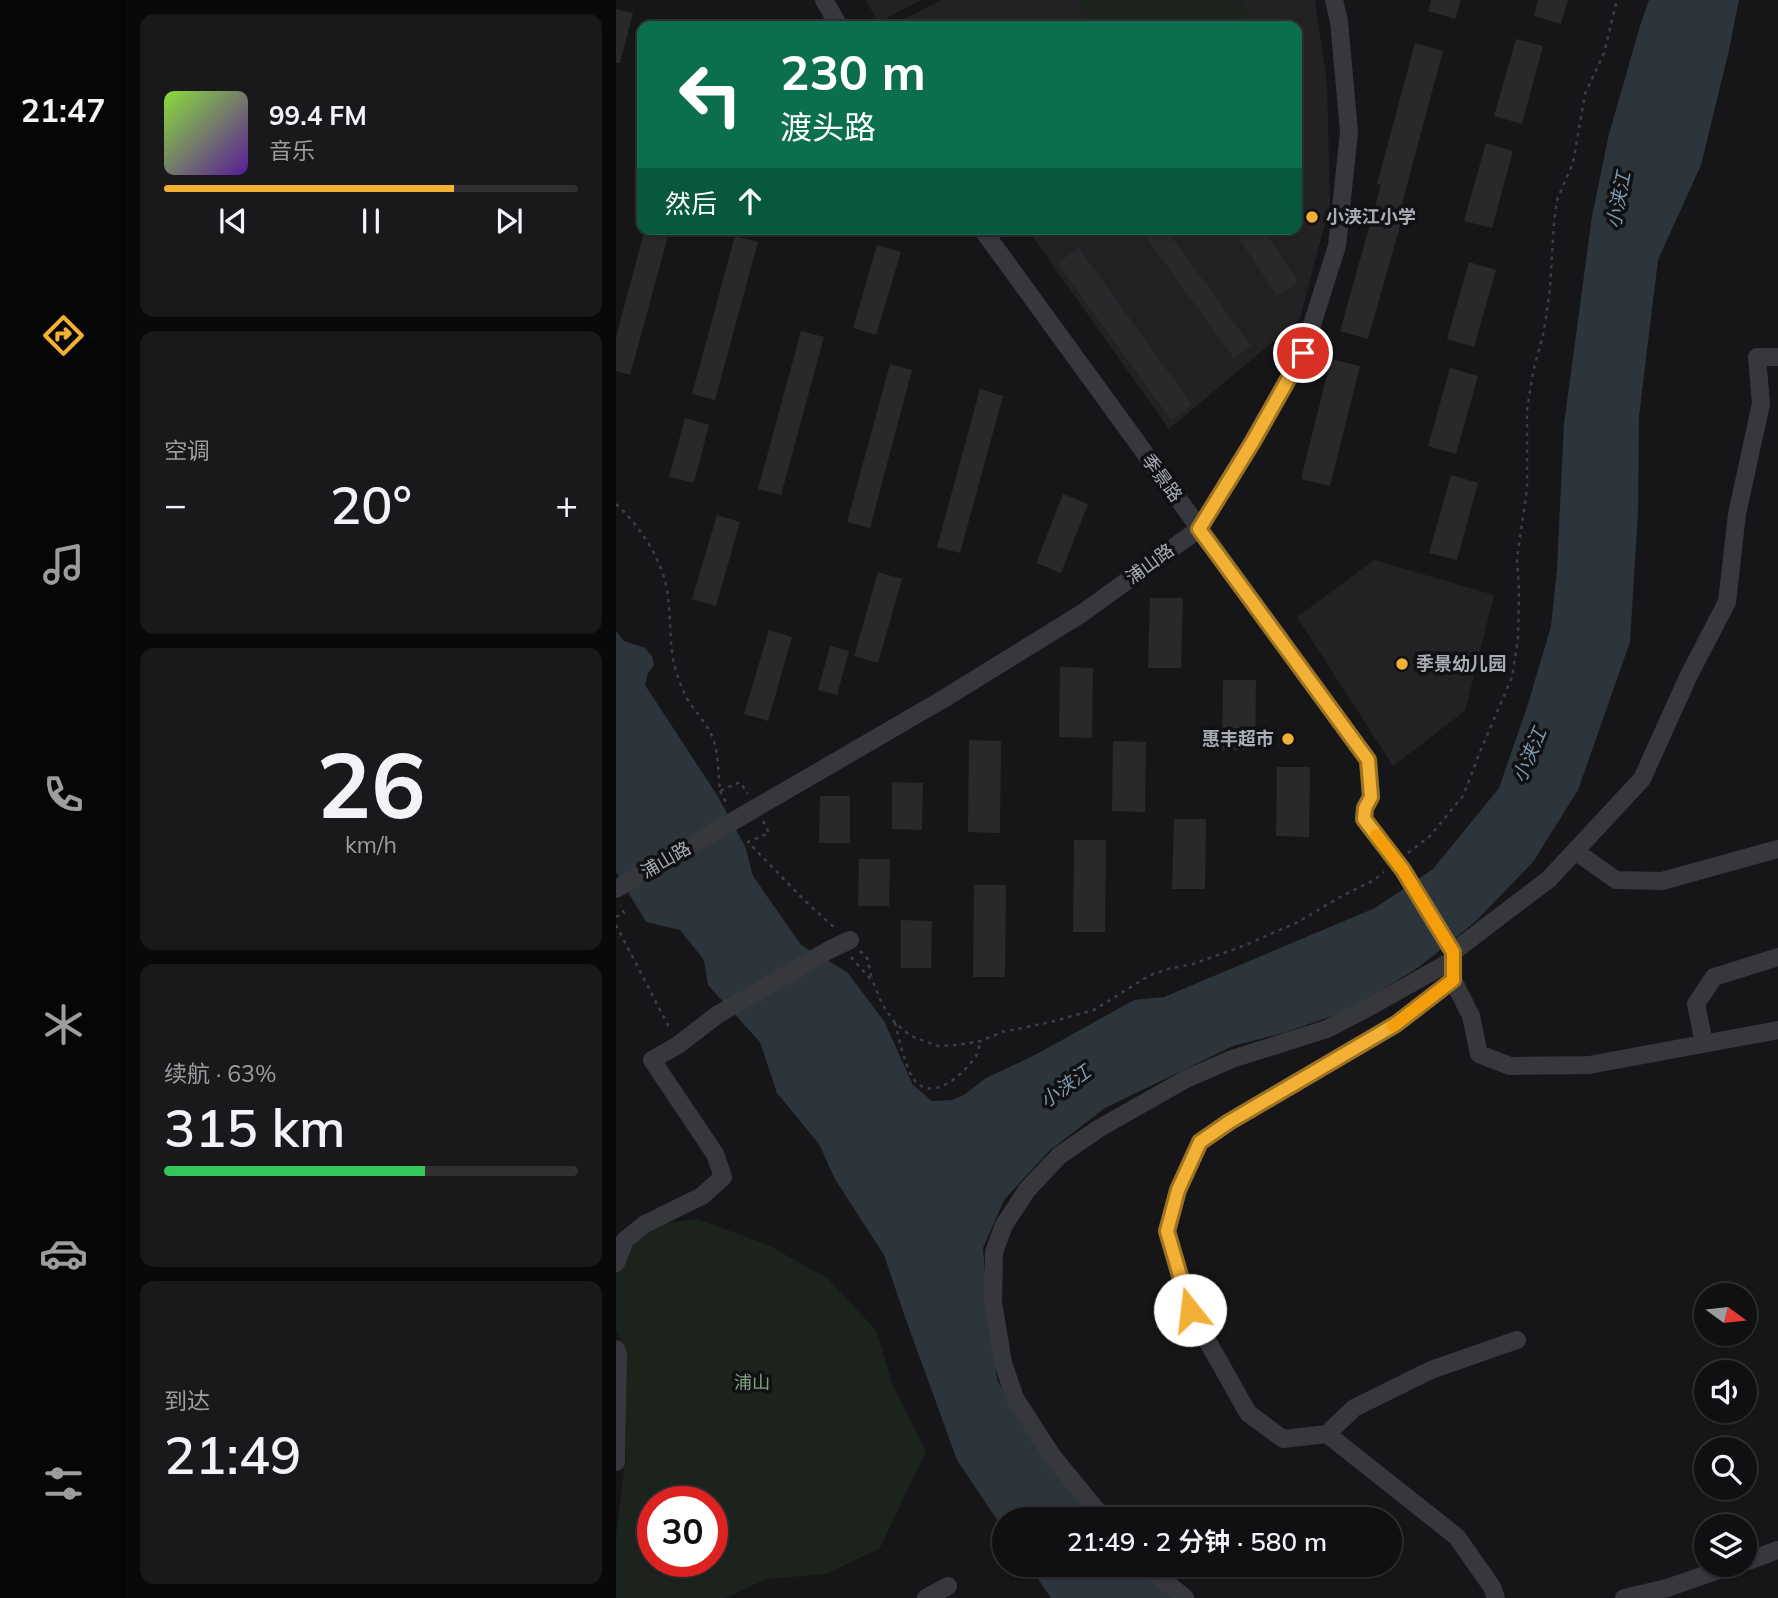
<!DOCTYPE html>
<html lang="zh">
<head>
<meta charset="utf-8">
<style>
  :root { --surface:#101012; --page:#19191b; --text:#f1f3f6; --muted:#9c9d9f; --line:#303032; --accent:#f2b134 }
  body { margin:0; font-family:Mulish,"Noto Sans SC",sans-serif; background:var(--page); color:var(--text); height:100vh; display:flex; flex-direction:column; font-size:26px; white-space:nowrap }
  * { box-sizing:border-box; margin:0 }
  p { font-size:23px; color:var(--muted) }
  .icon { flex:none; width:38px; height:38px; fill:none; stroke:currentColor; stroke-width:2; stroke-linecap:round; stroke-linejoin:round }
  .map { position:relative; flex:1; overflow:hidden }
  .side { display:flex; flex-direction:column; gap:14px; padding:14px; background:#09090a; width:490px }
  .side>* { flex:none }
  .banner { position:absolute; left:21px; top:21px; width:665px; height:214px; border-radius:14px; box-shadow:0 2px 5px #0004,0 0 0 2px var(--line); background:#0b6e4f; color:#fff; overflow:hidden }
  .needle { width:46px; rotate:105deg }
  .controls { position:absolute; left:1078px; top:1283px; display:grid; gap:14px }
  .controls a { display:grid; place-items:center; width:63px; height:63px; border-radius:50%; background:var(--surface); box-shadow:0 2px 5px #0004,0 0 0 2px var(--line); font-size:35px }
  .speed { position:absolute; left:21px; top:1486px; display:flex; gap:14px; font-size:35px; font-weight:700; text-align:center }
  .speed>* { display:grid; place-content:center; width:91px; height:91px; border-radius:50%; background:var(--surface); box-shadow:0 2px 5px #0004,0 0 0 2px var(--line); line-height:1 }
  .speed .limit { border:10px solid #d22; background:#fff; color:#111 }
  .pin { position:absolute; display:grid; place-items:center; width:60px; height:60px; color:#fff; margin:-30px; border:4px solid #fff; border-radius:50%; box-shadow:0 2px 7px #0007 }
  .me { position:absolute; width:77px; margin:-38px; rotate:344deg; stroke-linejoin:round; filter:drop-shadow(0 0 5px #0008) }
  .turn { display:flex; align-items:center; gap:24px; height:147px; padding:0 28px; font-size:32px }
  .turn .icon { width:91px; height:91px; stroke-width:2.5 }
  .turn b { display:block; font-size:49px; line-height:60px }
  .then { display:flex; align-items:center; height:66px; padding:0 28px; background:#0003; gap:14px; font-size:26px }
  .big { font-size:52px; font-weight:600; line-height:1.1 }
  .side .tile { flex:1; display:flex; flex-direction:column; justify-content:center; gap:10px; min-width:0; padding:0 24px; border-radius:14px; background:var(--page) }
  .side .dial { align-items:center; gap:0 }
  .dial b { font-size:91px; line-height:1 }
  .song { display:flex; align-items:center; gap:21px }
  .cover { width:84px; height:84px; border-radius:10px; background:linear-gradient(135deg,hsl(90 70% 55%),hsl(270 70% 35%)) }
  .played { height:7px; border-radius:4px; background:linear-gradient(90deg,var(--accent) 70%,var(--line) 70%) }
  .keys { display:flex; justify-content:space-around; direction:ltr }
  .heat { display:flex; justify-content:space-between; align-items:center; font-size:38px; direction:ltr }
  .charge { height:10px; border-radius:5px; background:linear-gradient(90deg,#34c759 63%,var(--line) 0) }
  .trip { position:absolute; left:376px; top:1507px; width:410px; height:70px; border-radius:35px; background:var(--surface); box-shadow:0 2px 5px #0004,0 0 0 2px var(--line); font-weight:600; line-height:70px; text-align:center }
  main { display:flex; flex:1; min-height:0 }
  .menu { display:flex; flex-direction:column; width:126px; justify-content:space-around; align-items:center; background:#060607; color:var(--muted) }
  .menu .icon { width:49px; height:49px }
  .menu .on { color:var(--accent) }
  .menu b { font-size:32px; color:var(--text) }
  .map>svg:first-child { display:block }
  .built { fill:#222225 }
  .green { fill:#1c231d; fill-rule:evenodd }
  .water { fill:#2c353c }
  .building { fill:#29292c }
  .lines { fill:none; stroke-linecap:round; stroke-linejoin:round }
  .path { stroke:#3d3f44; stroke-width:2.5; stroke-dasharray:3.5 5; stroke-linecap:butt }
  .minor { stroke:#37383d; stroke-width:18 }
  .minor-bridge { stroke:#37383d; stroke-width:18 }
  .route-casing { stroke:#9d7322; stroke-width:18 }
  .route { stroke:#f2b134; stroke-width:12 }
  .slow { stroke:#f59e0b; stroke-width:12 }
  .poi-dot { fill:#f2b134; stroke:#111113; stroke-width:2.5 }
  .labels { text-anchor:middle; stroke-width:7; stroke-linejoin:round; paint-order:stroke }
  .poi-label { font-size:18px; font-weight:bold; fill:#a8adb8; stroke:#111113; text-anchor:start }
  .street-label { font-size:18px; fill:#a8adb8; stroke:#111113 }
  .park-label { font-size:18px; fill:#7fa381; stroke:#111113 }
  .water-label { font-size:19px; font-style:italic; fill:#7f9bb3; stroke:#111113 }
</style>
</head>
<body>
<main>
<nav class="menu">
<b>21:47</b>
<svg class="icon on" aria-label="directions" viewBox="0 0 24 24"><path d="M12 3l9 9-9 9-9-9zM9 14v-3h6M13 9l2 2-2 2"/></svg>
<svg class="icon" aria-label="music" viewBox="0 0 24 24"><path d="M9 18V5l10-2v13"/><circle cx="6" cy="18" r="3"/><circle cx="16" cy="16" r="3"/></svg>
<svg class="icon" aria-label="phone" viewBox="0 0 24 24"><path d="M5 4h4l2 5-3 2q2 4 5 5l2-3 5 2v4C11 20 4 13 5 4z"/></svg>
<svg class="icon" aria-label="climate" viewBox="0 0 24 24"><path d="M12 3v18M4 7l16 10M4 17L20 7"/></svg>
<svg class="icon" aria-label="car" viewBox="0 0 24 24"><path d="M5 17H2v-5l4-1 3-4h7l3 4 3 1v5h-3M9 17h6M6 11h13"/><circle cx="7" cy="17" r="2"/><circle cx="17" cy="17" r="2"/></svg>
<svg class="icon" aria-label="filters" viewBox="0 0 24 24"><path d="M4 7h16M4 17h16"/><circle cx="9" cy="7" r="2"/><circle cx="15" cy="17" r="2"/></svg>
</nav>
<section class="side">
<div class="tile">
<div class="song"><i class="cover"></i><div><b>99.4 FM</b><p>音乐</p></div></div>
<div class="played"></div>
<div class="keys"><svg class="icon" aria-label="previous" viewBox="0 0 24 24"><path d="M18 5L8 12l10 7zM5 5v14"/></svg><svg class="icon" aria-label="pause" viewBox="0 0 24 24"><path d="M8 5v14M16 5v14"/></svg><svg class="icon" aria-label="next" viewBox="0 0 24 24"><path d="M6 5l10 7-10 7zM19 5v14"/></svg></div>
</div>
<div class="tile"><p>空调</p>
<div class="heat"><a>−</a><b class="big">20°</b><a>+</a></div>
</div>
<div class="tile dial"><b>26</b><p>km/h</p></div>
<div class="tile"><p>续航 · 63%</p><b class="big">315 km</b><div class="charge"></div></div>
<div class="tile"><p>到达</p><b class="big">21:49</b></div>
</section>
<div class="map">
<svg width="1162" height="1598" viewBox="0 0 1162 1598">
  <rect width="100%" height="100%" fill="#161618"/>
  <path class="built" d="M250,0H305L262,23Z
    M325,0H699L711,83L714,204L684,319L553,429L411,229H681V26H275Z
    M758,560L878,595L849,711L777,766L681,617Z"/>
  <path class="green" d="M466,0H624L633,13L613,26H477L461,3Z
    M81,1219L150,1244L211,1278L260,1330L276,1383L310,1451L264,1548L210,1574L150,1579L110,1598H0V1536L10,1454V1353L0,1330V1274L10,1251L43,1224ZM37,1502H96V1561H37Z"/>
  <path class="water" d="M1033,0H1123L1112,54L1085,165L1042,260L1023,416L1022,513L1014,642L962,790L917,862L859,922L803,967L731,1011L670,1032L617,1046L489,1108L433,1151L388,1200L367,1248L372,1311L381,1380L434,1464L481,1519H388V1530L341,1460L289,1317L268,1255L219,1179L203,1144L161,1093L144,1042L92,985L88,960L64,930L30,922L0,872V631L8,641L29,648L36,656L38,665L32,673L29,685L101,795L129,846L137,876L185,945L231,972L268,1021L297,1085L316,1101L336,1100L348,1095L370,1078L419,1055L518,1000L548,997L759,908L817,869L883,788L912,704L935,626L941,569L948,424L976,216L993,134L1024,26Z
    M412,1565H520L560,1598H435Z"/>
  <path class="building" d="M815,0H845L839,19L812,11Z
    M922,0H952L945,24L918,16Z
    M0,9L17,13L4,63H0Z
    M900,39L927,46L906,124L878,116Z
    M799,43L827,51L784,211L788,212L752,339L724,331L765,185L761,184Z
    M870,143L897,151L876,228L848,221Z
    M29,229H54L14,375L0,371V337Z
    M524,229H550L635,346L618,358Z
    M633,229H647L682,282L661,296L622,237Z
    M119,236L142,242L99,400L76,394Z
    M261,245L285,252L260,335L237,328Z
    M463,248L576,405L555,420L441,263Z
    M853,262L880,270L858,347L831,339Z
    M185,331L208,337L165,495L142,489Z
    M715,359L744,366L714,486L685,479Z
    M274,364L296,370L254,528L231,522Z
    M834,368L862,376L840,454L812,446Z
    M364,389L387,396L344,553L321,547Z
    M69,418L93,425L78,483L53,477Z
    M835,475L862,483L841,560L813,553Z
    M447,494L472,504L445,573L420,563Z
    M101,515L124,522L100,606L76,599Z
    M262,572L286,579L262,663L238,656Z
    M534,598H567L565,668H532Z
    M153,630L176,637L152,721L128,714Z
    M214,646L233,651L221,695L202,690Z
    M444,667L477,668L476,738L443,737Z
    M607,680H640L639,750H606Z
    M353,740L385,741L384,833L352,832Z
    M497,741L530,742L529,812L496,811Z
    M661,767H694L693,837L660,836Z
    M276,782L307,783L306,830L276,829Z
    M204,796H234V843H203Z
    M558,819H590L589,889H556Z
    M458,840H490L489,932H457Z
    M243,859H274L273,906H242Z
    M358,885H390L389,977H357Z
    M285,920L316,921L315,968H285Z"/>
  <g class="lines">
    <path class="path" d="M0,504C24,526 46,559 51,591C56,618 52,645 60,671C63,680 66,689 70,697C77,709 88,720 94,732C103,749 102,773 104,791L124,782L132,794
      M104,791L112,806
      M147,821L153,833L132,842L187,899L221,930
      M792,853L814,836L847,796L864,752L896,677L902,638L903,592L901,558L911,489V410L917,372L928,331L934,288L938,223L941,200L957,163L969,94L988,53L1001,0
      M0,917L8,913L4,905
      M0,925L55,1031
      M244,951L251,958L256,979
      M235,957L257,982L266,1004L279,1023L295,1036L322,1046L342,1045L365,1041L386,1032L435,1022L478,1010L534,975L552,969L577,964L627,946L682,922L724,897L758,880L768,872
      M279,1023C283,1038 290,1074 302,1084C322,1099 349,1072 360,1056C362,1052 363,1046 365,1041"/>
    <path class="minor" d="M208,0L223,26
      M366,229L752,760L755,797L749,808L748,819L787,870L837,952V980L855,1016L863,1054L894,1066L973,1065L1162,1030
      M164,794L329,698L465,614L583,529L636,443L687,353L721,246L733,132L723,21L718,0
      M959,851L1000,880L1046,881L1162,849
      M837,952L933,879L1026,779L1073,675L1111,602L1121,514L1145,404L1141,357H1162
      M837,980L780,1024L613,1122L584,1142L562,1190L551,1232L574,1310L632,1413L667,1439L711,1434L738,1408L815,1370L901,1340
      M1088,1043L1080,1004L1098,977L1162,957
      M0,1263L9,1240L29,1224L86,1196L107,1177L99,1154L36,1060L62,1045L101,1015L213,950L234,940
      M0,1349L2,1354L0,1462
      M711,1434L841,1537L876,1587L880,1598
      M488,1519L437,1457L399,1398L387,1363L377,1302L378,1252L388,1225L411,1190L443,1156L482,1129L570,1079L616,1059L711,1029L757,1005L837,960
      M1129,1562L1162,1550
      M528,1564L569,1598
      M310,1598L332,1586
      M1008,1598L1051,1588L1120,1564"/>
    <path class="minor-bridge" d="M0,889L164,794"/>
  </g>
  <g class="lines">
    <defs>
      <path id="route" d="M574,1310L551,1231L562,1190L584,1142L613,1122L780,1024L837,980V952L787,870L748,819L749,808L755,797L752,760L583,529L636,443L687,353"/>
    </defs>
    <use href="#route" class="route-casing"/>
    <use href="#route" class="route"/>
    <path class="slow" d="M760,835L787,870L837,952V980L777,1026"/>
  </g>
  <g class="poi-dot">
    <circle cx="696" cy="217" r="7"/>
    <circle cx="786" cy="664" r="7"/>
    <circle cx="672" cy="739" r="7"/>
  </g>
  <g class="labels">
    <g class="poi-label">
      <text x="710" y="223">小浃江小学</text>
      <text x="800" y="670">季景幼儿园</text>
      <text x="658" y="745" text-anchor="end">惠丰超市</text>
    </g>
    <g class="street-label">
      <text transform="translate(546 478) rotate(54)" y="6">季景路</text>
      <text transform="translate(534 564) rotate(-36)" y="6">浦山路</text>
      <text transform="translate(50 860) rotate(-30)" y="6">浦山路</text>
    </g>
    <g class="park-label">
      <text x="136" y="1389">浦山</text>
    </g>
    <g class="water-label">
      <text transform="translate(1002 200) rotate(-79)" y="7">小浃江</text>
      <text transform="translate(913 755) rotate(-67)" y="7">小浃江</text>
      <text transform="translate(449 1086) rotate(-36)" y="7">小浃江</text>
    </g>
  </g>
</svg>
<div class="controls">
<a><svg class="needle" viewBox="-14 -14 28 28"><path d="M0-13l5 13h-10z" fill="#e53935"/><path d="M0 13l5-13h-10z" fill="#9c9d9f"/></svg></a>
<a><svg class="icon" aria-label="sound" viewBox="0 0 24 24"><path d="M4 9h4l5-4v14l-5-4H4zM17 9q2 3 0 6"/></svg></a>
<a><svg class="icon" aria-label="search" viewBox="0 0 24 24"><circle cx="10" cy="10" r="6"/><path d="M15 15l6 6"/></svg></a>
<a><svg class="icon" aria-label="layers" viewBox="0 0 24 24"><path d="M12 4l9 5-9 5-9-5zM3 14l9 5 9-5"/></svg></a>
</div>
<div class="speed"><div class="limit">30</div></div>
<div class="pin" style="left:687px;top:353px;background:#d93025"><svg class="icon" aria-label="arrive" viewBox="0 0 24 24"><path d="M6 21V4h12l-3 4 3 4H6"/></svg></div>
<svg class="me" style="left:574px;top:1310px" viewBox="-20 -20 40 40"><circle r="19" fill="#fff"/><path d="M0-13L10 11 0 6-10 11z" fill="#f2b134"/></svg>
<div class="trip">21:49 · 2 分钟 · 580 m</div>
<div class="banner">
<div class="turn"><svg class="icon" aria-label="left" viewBox="0 0 24 24"><path d="M17 20v-9H6M10 6l-5 5 5 5"/></svg><div><b>230 m</b>渡头路</div></div>
<div class="then">然后<svg class="icon" aria-label="ahead" viewBox="0 0 24 24"><path d="M12 20V5M6 11l6-6 6 6"/></svg></div>
</div>
</div>
</main>
</body>
</html>
